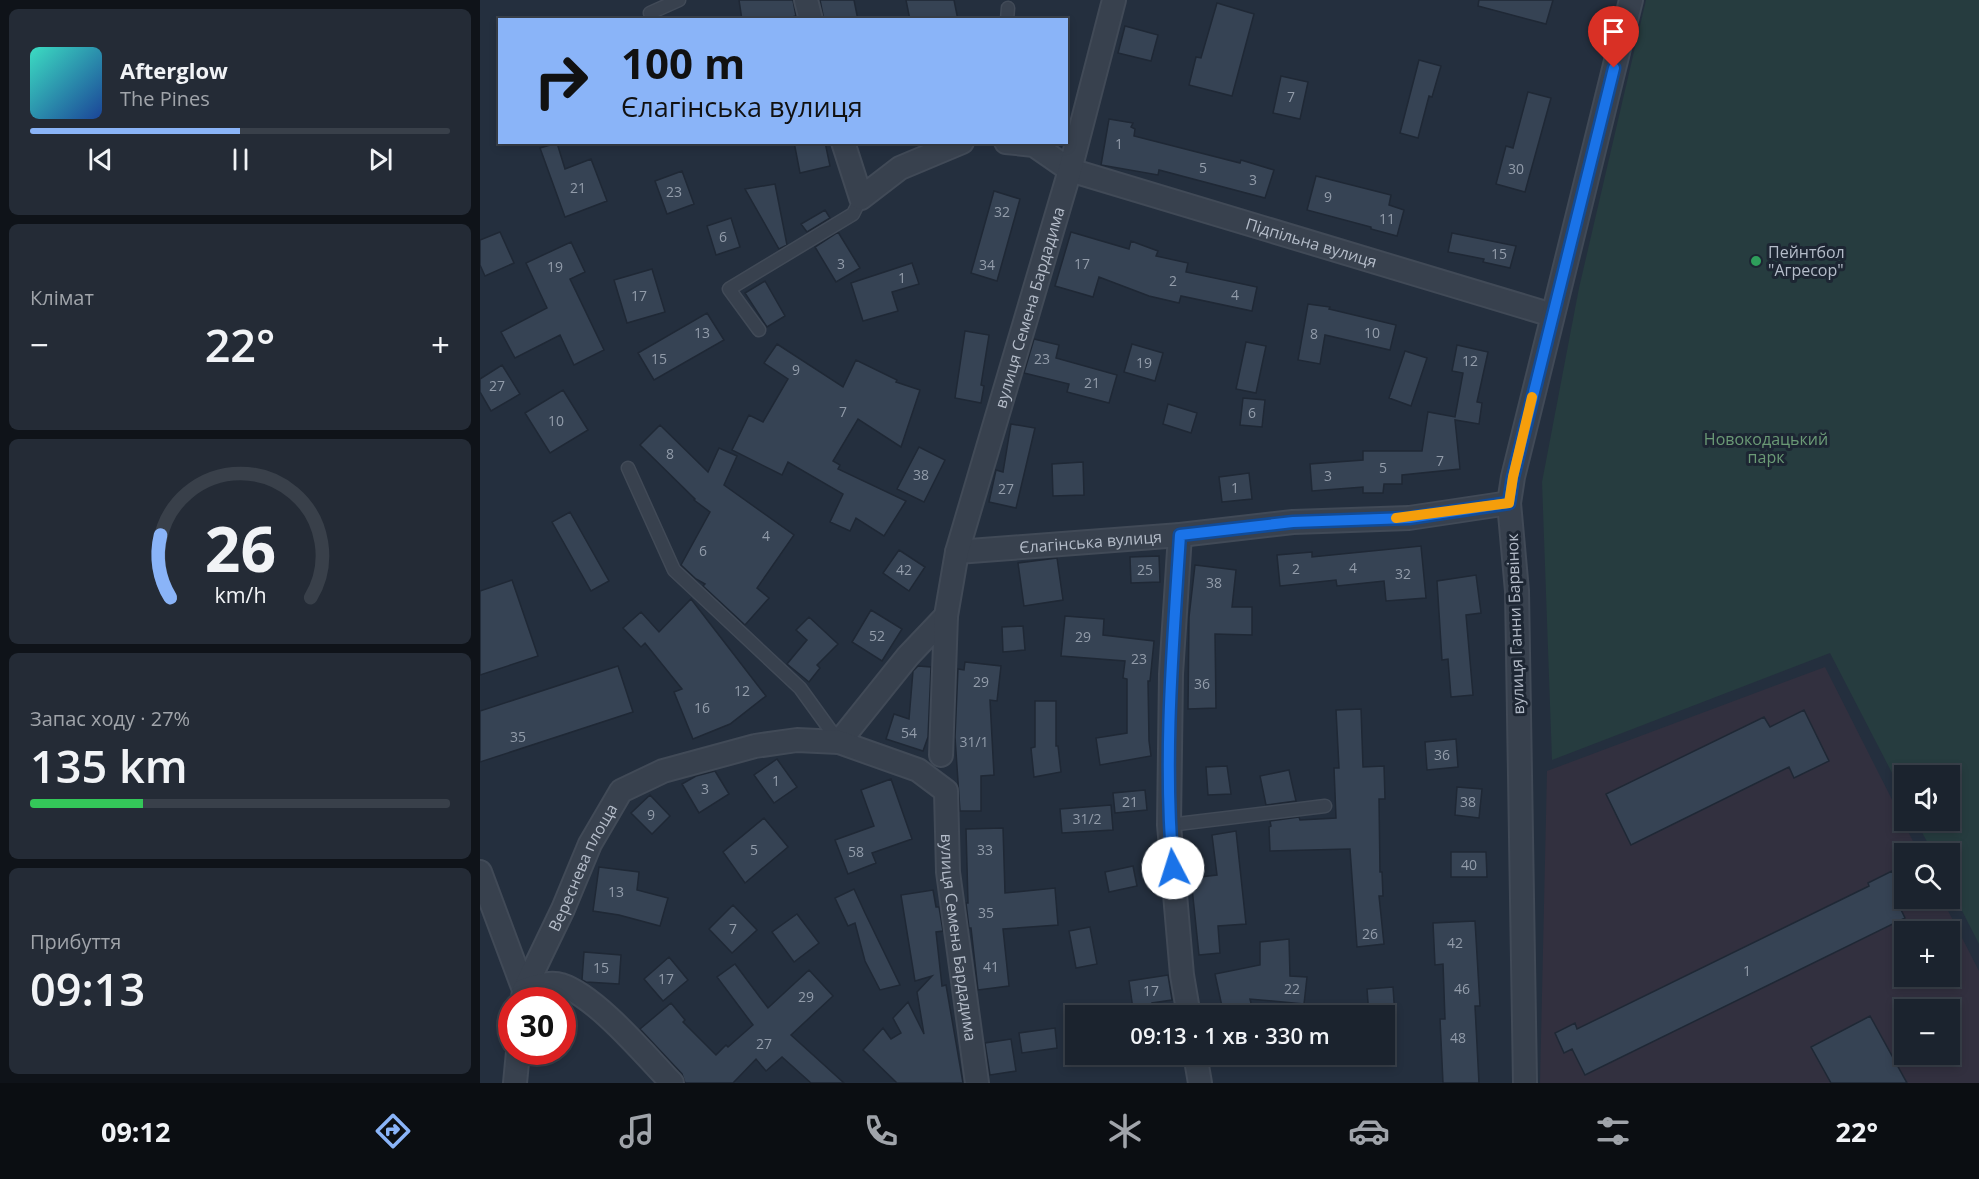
<!DOCTYPE html>
<html lang="uk">
<head>
<meta charset="utf-8">
<style>
  :root { --surface:#1b232e; --page:#242b36; --text:#f1f3f6; --muted:#a0a4aa; --line:#39404a; --accent:#8ab4f8 }
  body { margin:0; font-family:"Open Sans",sans-serif; background:var(--page); color:var(--text); height:100vh; display:flex; flex-direction:column; font-size:22px; white-space:nowrap }
  * { box-sizing:border-box; margin:0 }
  p { font-size:20px; color:var(--muted) }
  .icon { flex:none; width:33px; height:33px; fill:none; stroke:currentColor; stroke-width:2; stroke-linecap:round; stroke-linejoin:round }
  .map { position:relative; flex:1; overflow:hidden }
  .side { display:flex; flex-direction:column; gap:9px; padding:9px; background:#0f1319; width:480px }
  .side>* { flex:none }
  .banner { position:absolute; left:18px; top:18px; width:570px; height:126px; border-radius:0px; box-shadow:0 3px 9px #0003,0 0 0 2px var(--line); background:#8ab4f8; color:#111; overflow:hidden }
  .fabs { position:absolute; left:1414px; top:765px; display:grid; gap:12px }
  .fabs a { display:grid; place-items:center; width:66px; height:66px; border-radius:0px; background:var(--surface); box-shadow:0 3px 9px #0003,0 0 0 2px var(--line); font-size:30px }
  .speed { position:absolute; left:18px; top:987px; display:flex; gap:12px; font-size:30px; font-weight:700; text-align:center }
  .speed>* { display:grid; place-content:center; width:78px; height:78px; border-radius:50%; background:var(--surface); box-shadow:0 3px 9px #0003,0 0 0 2px var(--line); line-height:1 }
  .speed .limit { border:9px solid #d22; background:#fff; color:#111 }
  .pin { position:absolute; display:grid; place-items:center; width:51px; height:51px; color:#fff; margin:-62px -26px; border-radius:50% 50% 50% 0; rotate:-45deg; box-shadow:0 0 6px #0007 }
  .pin .icon { rotate:45deg }
  .me { position:absolute; width:66px; margin:-33px; rotate:355deg; stroke-linejoin:round; filter:drop-shadow(0 0 4px #0008) }
  .turn { display:flex; align-items:center; gap:21px; height:126px; padding:0 24px; font-size:27px }
  .turn .icon { width:78px; height:78px; stroke-width:2.5 }
  .turn b { display:block; font-size:42px; line-height:51px }
  .big { font-size:45px; font-weight:600; line-height:1.1 }
  .side .widget { flex:1; display:flex; flex-direction:column; justify-content:center; gap:9px; min-width:0; padding:0 21px; border-radius:9px; background:var(--page) }
  .side .dial { align-items:center; gap:0 }
  .dial svg { height:156px; overflow:visible; fill:none; stroke:var(--line); stroke-width:7; stroke-linecap:round; text-anchor:middle }
  .dial text { fill:var(--text); stroke:none }
  .song { display:flex; align-items:center; gap:18px }
  .cover { width:72px; height:72px; border-radius:9px; background:linear-gradient(135deg,hsl(170 70% 55%),hsl(220 70% 35%)) }
  .played { height:6px; border-radius:3px; background:linear-gradient(90deg,var(--accent) 50%,var(--line) 50%) }
  .keys { display:flex; justify-content:space-around; direction:ltr }
  .heat { display:flex; justify-content:space-between; align-items:center; font-size:33px; direction:ltr }
  .charge { height:9px; border-radius:4px; background:linear-gradient(90deg,#34c759 27%,var(--line) 0) }
  .trip { position:absolute; left:585px; top:1005px; width:330px; height:60px; border-radius:0px; background:var(--surface); box-shadow:0 3px 9px #0003,0 0 0 2px var(--line); font-weight:600; line-height:60px; text-align:center }
  .dock { display:flex; height:96px; justify-content:space-around; align-items:center; background:#0b0e12; color:var(--muted) }
  .dock .icon { width:42px; height:42px }
  .dock .on { color:var(--accent) }
  .dock b { font-size:27px; color:var(--text) }
  main { display:flex; flex:1; min-height:0 }
  .map>svg:first-child { display:block }
  .medical { fill:#32303f; fill-rule:evenodd }
  .green { fill:#263c3f }
  .building { fill:#364354; stroke:#1f2835; stroke-width:1.5 }
  .lines { fill:none; stroke-linecap:round; stroke-linejoin:round }
  .lane-casing { stroke:#414a57; stroke-width:15 }
  .street-casing { stroke:#414a57; stroke-width:26 }
  .lane { stroke:#38414e; stroke-width:12 }
  .street { stroke:#38414e; stroke-width:22 }
  .route-casing { stroke:#114b97; stroke-width:15 }
  .route { stroke:#1a73e8; stroke-width:10 }
  .slow { stroke:#f59e0b; stroke-width:10 }
  .leisure-dot { fill:#2e9e5b; stroke:#1d2633; stroke-width:2 }
  .labels { text-anchor:middle; stroke-width:6; stroke-linejoin:round; paint-order:stroke }
  .number-label { font-size:14px; fill:#929caa }
  .street-label { font-size:16px; fill:#b4bcc9; stroke:#1d2633 }
  .poi-label { font-size:16px; fill:#b4bcc9; stroke:#1d2633; text-anchor:start }
  .park-label { font-size:16px; fill:#6b9a76; stroke:#1d2633 }
</style>
</head>
<body>
<main>
<section class="side">
<div class="widget">
<div class="song"><i class="cover"></i><div><b>Afterglow</b><p>The Pines</p></div></div>
<div class="played"></div>
<div class="keys"><svg class="icon" aria-label="previous" viewBox="0 0 24 24"><path d="M18 5L8 12l10 7zM5 5v14"/></svg><svg class="icon" aria-label="pause" viewBox="0 0 24 24"><path d="M8 5v14M16 5v14"/></svg><svg class="icon" aria-label="next" viewBox="0 0 24 24"><path d="M6 5l10 7-10 7zM19 5v14"/></svg></div>
</div>
<div class="widget"><p>Клімат</p>
<div class="heat"><a>−</a><b class="big">22°</b><a>+</a></div>
</div>
<div class="widget dial"><svg viewBox="0 0 100 80">
<path d="M14 69A42 42 0 1 1 86 69"/>
<path d="M14 69A42 42 0 0 1 9 37" stroke="#8ab4f8"/>
<text x="50" y="56" font-size="32" font-weight="700">26</text>
<text x="50" y="72" font-size="11">km/h</text>
</svg></div>
<div class="widget"><p>Запас ходу · 27%</p><b class="big">135 km</b><div class="charge"></div></div>
<div class="widget"><p>Прибуття</p><b class="big">09:13</b></div>
</section>
<div class="map">
<svg width="1499" height="1083" viewBox="0 0 1499 1083">
  <rect width="100%" height="100%" fill="#242f3e"/>
  <path class="medical" d="M1345,667L1439,853L1425,854V898L1462,899L1499,971V1083H1060L1067,771ZM1425,932H1470V976H1425ZM1425,1010H1470V1054H1425Z"/>
  <path class="green" d="M1166,0H1499V944L1470,887V854L1453,853L1436,821L1470,820V776H1425V798L1350,653L1072,760L1062,482L1099,288Z"/>
  <path class="building" d="M259,0H313L316,16L300,20H262Z
    M340,0H374L378,20H344Z
    M426,0H474L478,20H430Z
    M999,0H1073L1066,24L998,6Z
    M737,3L774,14L752,96L709,85L716,57L721,58Z
    M645,26L678,35L671,61L638,53Z
    M939,60L961,66L952,97L949,96L938,138L920,133Z
    M801,76L828,82L820,119L793,113Z
    M1048,92L1071,98L1045,192L1016,184L1026,146L1033,148Z
    M629,119L653,123L651,127L655,129L654,136L760,163L761,160L794,170L785,198L679,170L678,175L621,165Z
    M314,142H345L350,166L320,173Z
    M77,143L85,169L111,159L127,201L85,217L60,148Z
    M202,171L214,204L187,214L175,181Z
    M836,176L911,195L909,205L924,210L917,236L891,229V227L827,210Z
    M295,184L307,245L299,249L265,189Z
    M514,191L540,199L517,281L491,273Z
    M345,210L350,218L327,232L321,224Z
    M251,218L260,247L236,255L227,226Z
    M20,232L34,263L5,276L0,265V240Z
    M358,232L380,268L356,282L335,247Z
    M591,232L649,249L651,241L678,251L676,256L708,263L706,272L777,287L772,311L701,296L699,303L669,296L619,277L613,297L575,286Z
    M972,233L1036,246L1030,268L1003,262L1004,259L968,252Z
    M91,242L105,272L90,279L124,350L94,365L80,335L35,358L21,332L67,308L46,263Z
    M432,263L439,284L412,292L418,311L383,321L371,283Z
    M172,269L185,312L147,323L134,280Z
    M285,281L305,316L287,327L265,293Z
    M828,304L850,307L849,309L916,325L910,350L845,335L840,364L818,360Z
    M227,313L244,340L174,380L158,353Z
    M485,331L509,335L501,385L504,386L501,403L475,398Z
    M554,339L579,345L576,358L637,375L629,403L587,392L589,384L544,373Z
    M766,342L786,346L776,393L756,389Z
    M297,344L363,387L376,360L417,380L416,382L440,390L421,447L378,419L353,461L360,465L358,469L426,501L404,536L376,518L370,531L350,522L363,494L308,462L302,475L252,450L269,415L283,422L308,379L284,363Z
    M652,344L683,353L675,381L644,372Z
    M977,345L1008,352L997,402L1002,403L999,424L975,420L980,469L922,475V484H904L903,493H883V487L832,491L830,464L883,460V451H942L948,412L975,417L983,373L972,371Z
    M925,351L947,358L931,406L909,398Z
    M22,365L40,394L11,411L0,392V379Z
    M83,390L108,430L70,453L45,413Z
    M763,398L785,400L782,427L760,425Z
    M688,404L717,413L711,433L683,424Z
    M531,424L555,428L536,508L509,502L516,470L523,472Z
    M180,425L228,472L239,448L257,456L244,485L314,535L277,588L289,598L265,625L223,586L225,584L216,579L201,565L230,512L214,500L215,499L160,445Z
    M439,447L465,460L444,502L417,489Z
    M603,462L604,495L573,496L572,464Z
    M769,473L772,499L742,502L739,477Z
    M90,512L129,581L111,591L72,522Z
    M941,546L946,598L906,601L904,581L857,586L856,580L800,586L797,555L832,552V557Z
    M419,550L445,567L429,591L403,573Z
    M679,556L680,582L651,583L650,557Z
    M577,558L583,600L544,606L538,563Z
    M715,565L756,570L752,607H772V635L735,634L736,708L708,709L709,617Z
    M996,575L1001,613L986,615L993,695L971,697L968,659L962,660L957,581Z
    M32,580L58,656L0,675V591Z
    M211,599L286,696L250,724L213,739L194,692L202,689L165,643L161,647L143,628L161,612L179,632Z
    M391,610L422,629L402,661L372,642Z
    M585,616L624,619L623,635L674,641L670,681H668L669,741L671,756L620,765L616,738L647,733V679L643,678L645,661L581,656Z
    M329,617L358,644L337,665L340,668L329,682L307,664L327,640L316,630Z
    M543,626L545,650L523,652L522,627Z
    M485,662L521,666L517,701L510,700L514,775L501,776V811H480L475,737L478,669L484,670Z
    M138,666L153,712L0,762V711Z
    M438,666L451,667L448,737L443,751L406,739L414,714L429,719L433,671Z
    M555,701H576V746H578L581,772L554,777L551,748L555,747Z
    M881,709L883,767L904,766L905,799H899L900,872H902L903,896H899L904,944L877,947L870,849L790,851L789,827L791,826L790,821L819,817L820,820L856,818L854,768H859L856,710Z
    M1324,710L1349,761L1314,778L1309,767L1151,845L1126,794L1284,717L1290,727Z
    M976,739L978,767L947,770L945,742Z
    M297,759L317,787L294,803L274,775Z
    M747,766L751,794L728,795L726,767Z
    M809,770L816,801L786,805L780,776Z
    M235,771L249,794L219,813L202,784L216,776Z
    M411,779L432,839L392,853L396,863L368,874L355,840L394,826L381,790Z
    M977,787L1002,789L999,818L975,815Z
    M665,790L667,810L635,813L633,793Z
    M170,795L190,816L172,834L151,813Z
    M631,805L633,830L582,833L580,809Z
    M284,818L308,847L265,883L243,852Z
    M523,828L525,893L575,888L578,925L523,929L529,986L498,990L491,928H489L486,903H488L486,829Z
    M756,831L766,924L738,926L740,953L719,955L711,878L737,875L732,835Z
    M971,852H1006L1007,877H971Z
    M653,866L657,886L629,892L625,872Z
    M119,867L159,872L157,890L188,898L180,926L139,915L113,911Z
    M1412,871L1421,891L1414,895L1425,918L1105,1075L1092,1049L1084,1053L1075,1033L1095,1023L1097,1029L1389,886L1388,883Z
    M374,889L385,913L420,985L400,990L385,961L375,923L368,926L355,898Z
    M453,890L456,907H459L463,931L456,932L462,986L466,985L483,1083H417L383,1050L403,1028L411,1039L421,1033L413,1018L428,1002L444,1034L437,992L452,976L435,981L421,895Z
    M253,905L277,930L252,953L229,929Z
    M317,914L339,943L314,962L292,932Z
    M995,921L1000,1006H995L999,1083H963L960,1019H965L963,964L955,965L953,923Z
    M610,927L617,964L596,968L589,931Z
    M809,939L810,976L827,977L824,1004L770,999L774,1016H744L735,974L780,965V942Z
    M104,952L141,955L139,984L106,982L102,980Z
    M189,957L208,980L183,1001L164,979Z
    M255,964L288,1008L329,970L353,996L311,1035L364,1083H331L302,1057L286,1071L276,1059L253,1083H205L202,1074L160,1029L191,1003L205,1020L203,1022L236,1055L246,1045L248,1047L273,1025L237,977Z
    M688,975L692,1000L672,1003L674,1016H654L649,981Z
    M913,987L915,1016H889L887,989Z
    M1390,1016L1427,1083H1351L1331,1047Z
    M575,1028L577,1048L542,1053L539,1033Z
    M531,1039L536,1071L510,1075L505,1043Z"/>
  <g class="lines">
    <defs>
      <path id="lane" d="M170,13L199,0
        M527,20L528,8
        M279,330L249,289L373,214L381,198
        M148,468L194,570L320,688L359,742
        M689,825L845,806"/>
      <g id="street">
        <path d="M326,0L331,20"/>
        <path d="M363,142L381,198L420,168L482,142"/>
        <path id="s1" d="M526,142L554,145L590,170L1072,315"/>
        <path d="M700,535L691,674L689,825L702,975L709,1016"/>
        <path id="s2" d="M477,552L700,535L813,522L929,518L1029,503"/>
        <path d="M359,742L428,656L466,616"/>
        <path id="s3" d="M461,755L466,616L477,552L590,170L634,0"/>
        <path d="M0,872L44,990L43,998"/>
        <path id="s4" d="M44,990L83,909L110,844L141,791L183,771L275,746L317,740L359,742L438,770L466,791L468,872L497,1083"/>
        <path d="M44,990C55,987 70,981 81,985C116,996 165,1055 192,1083"/>
        <path d="M715,1054L720,1083"/>
        <path d="M35,1083L38,1052"/>
        <path d="M1045,1083L1037,591L1029,503L1033,477L1151,0"/>
      </g>
    </defs>
    <use href="#lane" class="lane-casing"/>
    <use href="#street" class="street-casing"/>
    <use href="#lane" class="lane"/>
    <use href="#street" class="street"/>
  </g>
  <g class="lines">
    <defs>
      <path id="route" d="M693,868C683,757 693,645 700,535L813,522L929,518L1029,503L1033,477L1134,68"/>
    </defs>
    <use href="#route" class="route-casing"/>
    <use href="#route" class="route"/>
    <path class="slow" d="M916,518L1029,503L1033,477L1052,397"/>
  </g>
  <circle class="leisure-dot" cx="1276" cy="261" r="6"/>
  <g class="labels">
    <g class="number-label">
      <text x="811" y="102">7</text>
      <text x="639" y="149">1</text>
      <text x="723" y="173">5</text>
      <text x="1036" y="174">30</text>
      <text x="773" y="185">3</text>
      <text x="98" y="193">21</text>
      <text x="194" y="197">23</text>
      <text x="848" y="202">9</text>
      <text x="522" y="217">32</text>
      <text x="907" y="224">11</text>
      <text x="243" y="242">6</text>
      <text x="1019" y="259">15</text>
      <text x="361" y="269">3</text>
      <text x="602" y="269">17</text>
      <text x="507" y="270">34</text>
      <text x="75" y="272">19</text>
      <text x="422" y="283">1</text>
      <text x="693" y="286">2</text>
      <text x="755" y="300">4</text>
      <text x="159" y="301">17</text>
      <text x="222" y="338">13</text>
      <text x="892" y="338">10</text>
      <text x="834" y="339">8</text>
      <text x="179" y="364">15</text>
      <text x="562" y="364">23</text>
      <text x="990" y="366">12</text>
      <text x="664" y="368">19</text>
      <text x="316" y="375">9</text>
      <text x="612" y="388">21</text>
      <text x="17" y="391">27</text>
      <text x="363" y="417">7</text>
      <text x="772" y="418">6</text>
      <text x="76" y="426">10</text>
      <text x="190" y="459">8</text>
      <text x="960" y="466">7</text>
      <text x="903" y="473">5</text>
      <text x="441" y="480">38</text>
      <text x="848" y="481">3</text>
      <text x="755" y="493">1</text>
      <text x="526" y="494">27</text>
      <text x="286" y="541">4</text>
      <text x="223" y="556">6</text>
      <text x="873" y="573">4</text>
      <text x="816" y="574">2</text>
      <text x="424" y="575">42</text>
      <text x="665" y="575">25</text>
      <text x="923" y="579">32</text>
      <text x="734" y="588">38</text>
      <text x="397" y="641">52</text>
      <text x="603" y="642">29</text>
      <text x="659" y="664">23</text>
      <text x="501" y="687">29</text>
      <text x="722" y="689">36</text>
      <text x="262" y="696">12</text>
      <text x="222" y="713">16</text>
      <text x="429" y="738">54</text>
      <text x="38" y="742">35</text>
      <text x="494" y="747">31/1</text>
      <text x="962" y="760">36</text>
      <text x="296" y="786">1</text>
      <text x="225" y="794">3</text>
      <text x="650" y="807">21</text>
      <text x="988" y="807">38</text>
      <text x="171" y="820">9</text>
      <text x="607" y="824">31/2</text>
      <text x="274" y="855">5</text>
      <text x="505" y="855">33</text>
      <text x="376" y="857">58</text>
      <text x="989" y="870">40</text>
      <text x="136" y="897">13</text>
      <text x="506" y="918">35</text>
      <text x="253" y="934">7</text>
      <text x="890" y="939">26</text>
      <text x="975" y="948">42</text>
      <text x="511" y="972">41</text>
      <text x="121" y="973">15</text>
      <text x="1267" y="976">1</text>
      <text x="186" y="984">17</text>
      <text x="812" y="994">22</text>
      <text x="982" y="994">46</text>
      <text x="671" y="996">17</text>
      <text x="326" y="1002">29</text>
      <text x="978" y="1043">48</text>
      <text x="284" y="1049">27</text>
    </g>
    <g class="street-label">
      <text dy="6" stroke="none"><textPath href="#s1" startOffset="324">Підпільна вулиця</textPath></text>
      <text dy="6" stroke="none"><textPath href="#s3" startOffset="459">вулиця Семена Бардадима</textPath></text>
      <text dy="6" stroke="none"><textPath href="#s2" startOffset="134">Єлагінська вулиця</textPath></text>
      <text transform="translate(1035 624) rotate(-92)" y="6">вулиця Ганни Барвінок</text>
      <text dy="6" stroke="none"><textPath href="#s4" startOffset="136">Вереснева площа</textPath></text>
      <text dy="6" stroke="none"><textPath href="#s4" startOffset="714">вулиця Семена Бардадима</textPath></text>
    </g>
    <g class="poi-label">
      <text x="1288" y="258">Пейнтбол<tspan x="1288" dy="18">"Агресор"</tspan></text>
    </g>
    <g class="park-label">
      <text x="1286" y="445">Новокодацький<tspan x="1286" dy="18">парк</tspan></text>
    </g>
  </g>
</svg>
<div class="fabs">
<a><svg class="icon" aria-label="sound" viewBox="0 0 24 24"><path d="M4 9h4l5-4v14l-5-4H4zM17 9q2 3 0 6"/></svg></a>
<a><svg class="icon" aria-label="search" viewBox="0 0 24 24"><circle cx="10" cy="10" r="6"/><path d="M15 15l6 6"/></svg></a>
<a>+</a>
<a>−</a>
</div>
<div class="speed"><div class="limit">30</div></div>
<div class="pin" style="left:1134px;top:68px;background:#d93025"><svg class="icon" aria-label="arrive" viewBox="0 0 24 24"><path d="M6 21V4h12l-3 4 3 4H6"/></svg></div>
<svg class="me" style="left:693px;top:868px" viewBox="-20 -20 40 40"><circle r="19" fill="#fff"/><path d="M0-13L10 11 0 6-10 11z" fill="#1a73e8"/></svg>
<div class="trip">09:13 · 1 хв · 330 m</div>
<div class="banner">
<div class="turn"><svg class="icon" aria-label="right" viewBox="0 0 24 24"><path d="M7 20v-9h11M14 6l5 5-5 5"/></svg><div><b>100 m</b>Єлагінська вулиця</div></div>
</div>
</div>
</main>
<nav class="dock">
<b>09:12</b>
<svg class="icon on" aria-label="directions" viewBox="0 0 24 24"><path d="M12 3l9 9-9 9-9-9zM9 14v-3h6M13 9l2 2-2 2"/></svg>
<svg class="icon" aria-label="music" viewBox="0 0 24 24"><path d="M9 18V5l10-2v13"/><circle cx="6" cy="18" r="3"/><circle cx="16" cy="16" r="3"/></svg>
<svg class="icon" aria-label="phone" viewBox="0 0 24 24"><path d="M5 4h4l2 5-3 2q2 4 5 5l2-3 5 2v4C11 20 4 13 5 4z"/></svg>
<svg class="icon" aria-label="climate" viewBox="0 0 24 24"><path d="M12 3v18M4 7l16 10M4 17L20 7"/></svg>
<svg class="icon" aria-label="car" viewBox="0 0 24 24"><path d="M5 17H2v-5l4-1 3-4h7l3 4 3 1v5h-3M9 17h6M6 11h13"/><circle cx="7" cy="17" r="2"/><circle cx="17" cy="17" r="2"/></svg>
<svg class="icon" aria-label="filters" viewBox="0 0 24 24"><path d="M4 7h16M4 17h16"/><circle cx="9" cy="7" r="2"/><circle cx="15" cy="17" r="2"/></svg>
<b>22°</b>
</nav>
</body>
</html>
